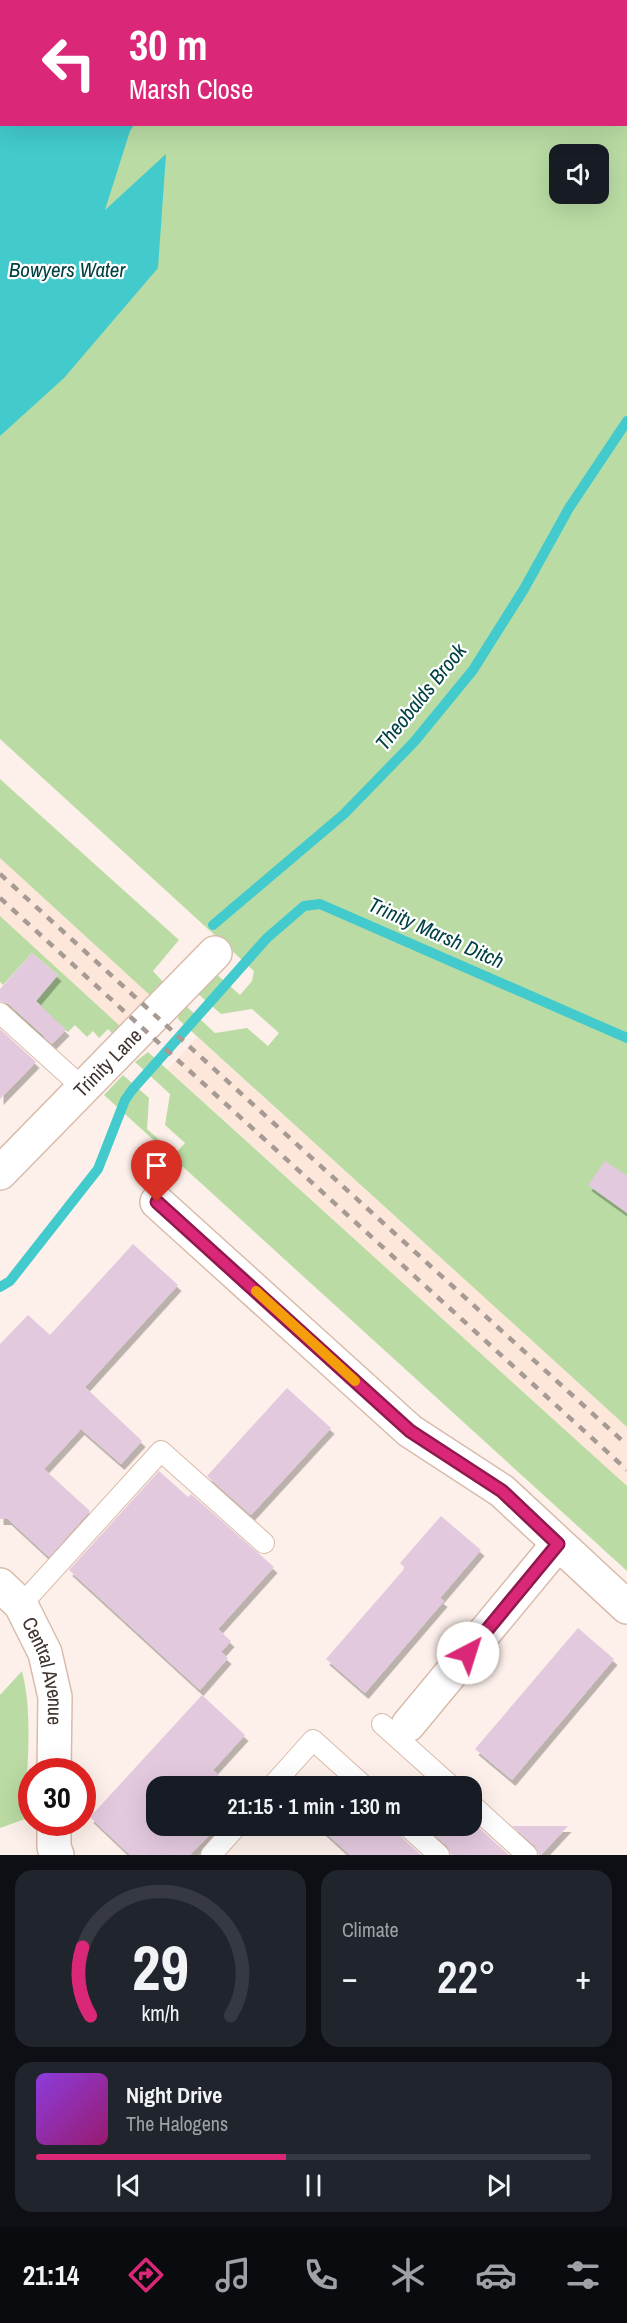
<!DOCTYPE html>
<html lang="en">
<head>
<meta charset="utf-8">
<style>
  :root { --surface:#171b24; --page:#20242c; --text:#f1f3f6; --muted:#9ea1a6; --line:#363941; --accent:#db2777 }
  body { margin:0; font-family:"Archivo Narrow",sans-serif; background:var(--page); color:var(--text); height:100vh; display:flex; flex-direction:column; font-size:22px; white-space:nowrap }
  * { box-sizing:border-box; margin:0 }
  p { font-size:20px; color:var(--muted) }
  .icon { flex:none; width:33px; height:33px; fill:none; stroke:currentColor; stroke-width:2; stroke-linecap:round; stroke-linejoin:round }
  .map { position:relative; height:1855px; overflow:hidden }
  .drawer { display:flex; flex-direction:column; gap:15px; padding:15px; background:#0d0f14; flex:1 }
  .drawer>* { flex:none }
  .guide { position:absolute; left:0px; top:0px; width:627px; height:126px; box-shadow:0 6px 24px #0002; background:#db2777; color:#fff; overflow:hidden }
  .tools { position:absolute; left:549px; top:144px; display:grid; gap:12px }
  .tools a { display:grid; place-items:center; width:60px; height:60px; border-radius:12px; background:var(--surface); box-shadow:0 6px 24px #0002; font-size:30px }
  .speed { position:absolute; left:18px; top:1758px; display:flex; gap:12px; font-size:30px; font-weight:700; text-align:center }
  .speed>* { display:grid; place-content:center; width:78px; height:78px; border-radius:50%; background:var(--surface); box-shadow:0 6px 24px #0002; line-height:1 }
  .speed .limit { border:9px solid #d22; background:#fff; color:#111 }
  .pin { position:absolute; display:grid; place-items:center; width:51px; height:51px; color:#fff; margin:-62px -26px; border-radius:50% 50% 50% 0; rotate:-45deg; box-shadow:0 0 6px #0007 }
  .pin .icon { rotate:45deg }
  .me { position:absolute; width:66px; margin:-33px; rotate:40deg; stroke-linejoin:round; filter:drop-shadow(0 0 4px #0008) }
  .turn { display:flex; align-items:center; gap:21px; height:126px; padding:0 30px; font-size:27px }
  .turn .icon { width:78px; height:78px; stroke-width:2.5 }
  .turn b { display:block; font-size:42px; line-height:51px }
  .big { font-size:45px; font-weight:600; line-height:1.1 }
  .drawer .card { flex:1; display:flex; flex-direction:column; justify-content:center; gap:9px; min-width:0; padding:0 21px; border-radius:18px; background:var(--page) }
  .drawer .dial { align-items:center; gap:0 }
  .dial svg { height:156px; overflow:visible; fill:none; stroke:var(--line); stroke-width:7; stroke-linecap:round; text-anchor:middle }
  .dial text { fill:var(--text); stroke:none }
  .song { display:flex; align-items:center; gap:18px }
  .cover { width:72px; height:72px; border-radius:9px; background:linear-gradient(135deg,hsl(270 70% 55%),hsl(320 70% 35%)) }
  .played { height:6px; border-radius:3px; background:linear-gradient(90deg,var(--accent) 45%,var(--line) 45%) }
  .keys { display:flex; justify-content:space-around; direction:ltr }
  .heat { display:flex; justify-content:space-between; align-items:center; font-size:33px; direction:ltr }
  .drawer .tiles { flex:1; display:grid; gap:15px; grid-template-columns:1fr 1fr }
  .card:last-child { grid-column:span 2 }
  .trip { position:absolute; left:146px; top:1776px; width:336px; height:60px; border-radius:18px; background:var(--surface); box-shadow:0 6px 24px #0002; font-weight:600; line-height:60px; text-align:center }
  .menu { display:flex; height:96px; justify-content:space-around; align-items:center; background:#090b0e; color:var(--muted) }
  .menu .icon { width:42px; height:42px }
  .menu .on { color:var(--accent) }
  .menu b { font-size:27px; color:var(--text) }
  .map>svg:first-child { display:block }
  .built { fill:#fde6da }
  .green { fill:#badca4; fill-rule:evenodd }
  .water { fill:#42cacd }
  .lines { fill:none; stroke-linecap:round; stroke-linejoin:round }
  .stream { stroke:#42cacd; stroke-width:10 }
  .building { fill:#e3c9de; filter:url(#shadow) }
  .service-casing { stroke:#d9bbab; stroke-width:22 }
  .minor-casing { stroke:#d9bbab; stroke-width:36 }
  .service { stroke:#fff; stroke-width:20 }
  .minor { stroke:#fff; stroke-width:33 }
  .rail { stroke:#a69a94; stroke-width:4.5; stroke-dasharray:8 8; stroke-linecap:butt }
  .route-casing { stroke:#8e194d; stroke-width:15 }
  .route { stroke:#db2777; stroke-width:10 }
  .slow { stroke:#f59e0b; stroke-width:10 }
  .labels { text-anchor:middle; stroke-width:4.5; stroke-linejoin:round; paint-order:stroke }
  .street-label { font-size:20px; fill:#3f332d; stroke:#fff }
  .water-label { font-size:21px; font-style:italic; fill:#014142; stroke:#fff }
</style>
</head>
<body>
<div class="map">
<svg width="627" height="1855" viewBox="0 0 627 1855">
  <defs>
    <filter id="shadow"><feDropShadow dx="3.5" dy="6" stdDeviation="0" flood-color="#0004"/></filter>
  </defs>
  <rect width="100%" height="100%" fill="#fdf0ea"/>
  <path class="built" d="M0,858L153,998L123,1029L0,916Z
    M197,1037L627,1427V1486L168,1069Z"/>
  <path class="green" d="M0,0H627V1427L178,1019L179,1013L185,1005L215,1033L247,1028L268,1046L279,1033L252,1009L221,1014L196,992L213,971L240,995L252,981L254,971L0,739ZM2,2H626V124H2ZM560,154H598V194H560Z
    M0,779L179,940L153,971L165,984L153,998L0,858Z
    M0,916L120,1026L113,1034L108,1029L99,1038L93,1031L87,1037L75,1025L68,1032L58,1023L43,1038L7,1004L10,1000L25,1013L58,975L32,953L3,985L0,982Z
    M148,1052L627,1486V1571L104,1095L123,1075L149,1098L147,1129L175,1154L185,1143L165,1125L170,1094L135,1062Z
    M22,1671C34,1718 26,1771 25,1819L0,1828V1695Z"/>
  <path class="water" d="M0,0H208L2,2V124L134,125L130,131L105,210L166,154L158,268L64,378L0,436Z"/>
  <g class="lines">
    <path class="stream" d="M213,925L344,814L414,742L473,670L524,589L569,508L627,421
      M0,1287L10,1281L98,1169L125,1100L132,1090L267,938L304,906L320,904L627,1038"/>
  </g>
  <path class="building" d="M32,953L58,975L36,1001L66,1030L52,1044L8,1004L0,1001V989Z
    M0,1029L36,1062L0,1099Z
    M605,1161L627,1176V1213L588,1185Z
    M133,1244L178,1285L85,1387L142,1441L121,1464L81,1429L44,1469L90,1511L49,1557L8,1519H0V1344L28,1315L50,1335Z
    M287,1388L331,1428L251,1515L207,1476Z
    M159,1471L188,1497L191,1494L274,1567L218,1629L231,1641L221,1652L228,1658L200,1690L69,1570Z
    M441,1516L481,1550L440,1598L444,1601L365,1693L326,1659L405,1568L400,1563Z
    M578,1628L614,1659L512,1780L475,1749Z
    M202,1695L245,1735L213,1770L230,1786H156V1826H214L216,1828L190,1855H130L90,1817Z
    M318,1826H395L399,1835L421,1855H350Z
    M424,1826H477L509,1855H451L447,1846Z
    M512,1826H568L541,1855H539L535,1846Z"/>
  <g class="lines">
    <defs>
      <path id="service" d="M0,1013L83,1088
        M21,1605L161,1451L264,1543
        M382,1724L451,1786
        M272,1786L313,1740L364,1786
        M471,1804L527,1855
        M407,1826L439,1855
        M211,1855L237,1826"/>
      <g id="minor">
        <path id="s1" d="M0,1173L215,953"/>
        <path d="M157,1202L410,1431L502,1491L627,1607"/>
        <path id="s2" d="M0,1585L21,1605L45,1653L55,1697L54,1772"/>
        <path d="M408,1725L558,1544"/>
        <path d="M54,1822V1847L57,1855"/>
      </g>
    </defs>
    <use href="#service" class="service-casing"/>
    <use href="#minor" class="minor-casing"/>
    <use href="#service" class="service"/>
    <use href="#minor" class="minor"/>
    <path class="rail" d="M0,874L627,1445
      M0,898L627,1470"/>
  </g>
  <g class="lines">
    <defs>
      <path id="route" d="M157,1202L410,1431L502,1491L558,1544L468,1653"/>
    </defs>
    <use href="#route" class="route-casing"/>
    <use href="#route" class="route"/>
    <path class="slow" d="M256,1291L355,1381"/>
  </g>
  <g class="labels">
    <g class="street-label">
      <text dy="7" stroke="none"><textPath href="#s1" startOffset="154">Trinity Lane</textPath></text>
      <text dy="7" stroke="none"><textPath href="#s2" startOffset="100">Central Avenue</textPath></text>
    </g>
    <g class="water-label">
      <text x="67" y="277">Bowyers Water</text>
      <text transform="translate(421 697) rotate(-51)" y="7">Theobalds Brook</text>
      <text transform="translate(436 933) rotate(24)" y="7">Trinity Marsh Ditch</text>
    </g>
  </g>
</svg>
<div class="tools">
<a><svg class="icon" aria-label="sound" viewBox="0 0 24 24"><path d="M4 9h4l5-4v14l-5-4H4zM17 9q2 3 0 6"/></svg></a>
</div>
<div class="speed"><div class="limit">30</div></div>
<div class="pin" style="left:157px;top:1202px;background:#d93025"><svg class="icon" aria-label="arrive" viewBox="0 0 24 24"><path d="M6 21V4h12l-3 4 3 4H6"/></svg></div>
<svg class="me" style="left:468px;top:1653px" viewBox="-20 -20 40 40"><circle r="19" fill="#fff"/><path d="M0-13L10 11 0 6-10 11z" fill="#db2777"/></svg>
<div class="trip">21:15 · 1 min · 130 m</div>
<div class="guide">
<div class="turn"><svg class="icon" aria-label="left" viewBox="0 0 24 24"><path d="M17 20v-9H6M10 6l-5 5 5 5"/></svg><div><b>30 m</b>Marsh Close</div></div>
</div>
</div>
<section class="drawer">
<div class="tiles">
<div class="card dial"><svg viewBox="0 0 100 80">
<path d="M14 69A42 42 0 1 1 86 69"/>
<path d="M14 69A42 42 0 0 1 10 34" stroke="#db2777"/>
<text x="50" y="56" font-size="32" font-weight="700">29</text>
<text x="50" y="72" font-size="11">km/h</text>
</svg></div>
<div class="card"><p>Climate</p>
<div class="heat"><a>−</a><b class="big">22°</b><a>+</a></div>
</div>
<div class="card">
<div class="song"><i class="cover"></i><div><b>Night Drive</b><p>The Halogens</p></div></div>
<div class="played"></div>
<div class="keys"><svg class="icon" aria-label="previous" viewBox="0 0 24 24"><path d="M18 5L8 12l10 7zM5 5v14"/></svg><svg class="icon" aria-label="pause" viewBox="0 0 24 24"><path d="M8 5v14M16 5v14"/></svg><svg class="icon" aria-label="next" viewBox="0 0 24 24"><path d="M6 5l10 7-10 7zM19 5v14"/></svg></div>
</div>
</div>
</section>
<nav class="menu">
<b>21:14</b>
<svg class="icon on" aria-label="directions" viewBox="0 0 24 24"><path d="M12 3l9 9-9 9-9-9zM9 14v-3h6M13 9l2 2-2 2"/></svg>
<svg class="icon" aria-label="music" viewBox="0 0 24 24"><path d="M9 18V5l10-2v13"/><circle cx="6" cy="18" r="3"/><circle cx="16" cy="16" r="3"/></svg>
<svg class="icon" aria-label="phone" viewBox="0 0 24 24"><path d="M5 4h4l2 5-3 2q2 4 5 5l2-3 5 2v4C11 20 4 13 5 4z"/></svg>
<svg class="icon" aria-label="climate" viewBox="0 0 24 24"><path d="M12 3v18M4 7l16 10M4 17L20 7"/></svg>
<svg class="icon" aria-label="car" viewBox="0 0 24 24"><path d="M5 17H2v-5l4-1 3-4h7l3 4 3 1v5h-3M9 17h6M6 11h13"/><circle cx="7" cy="17" r="2"/><circle cx="17" cy="17" r="2"/></svg>
<svg class="icon" aria-label="filters" viewBox="0 0 24 24"><path d="M4 7h16M4 17h16"/><circle cx="9" cy="7" r="2"/><circle cx="15" cy="17" r="2"/></svg>
</nav>
</body>
</html>
